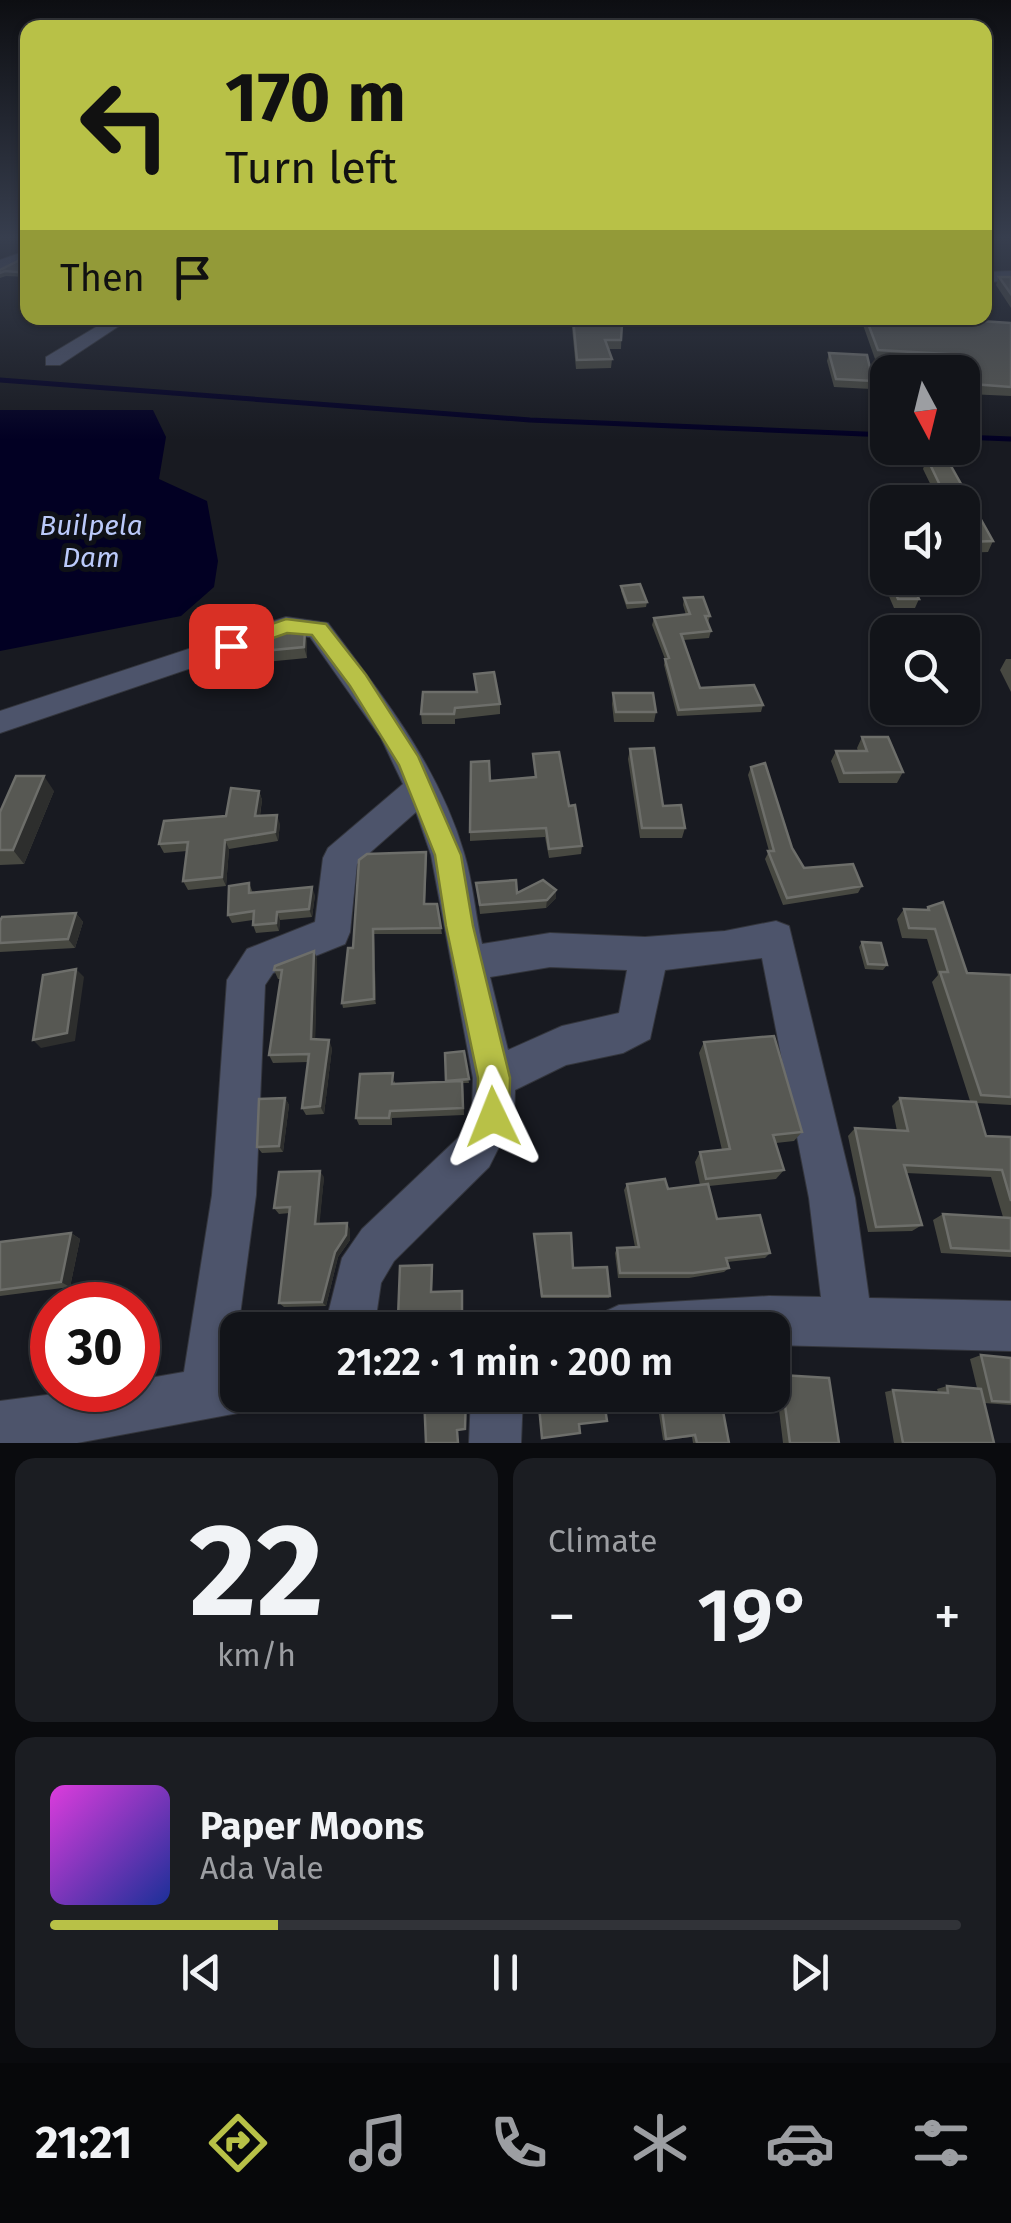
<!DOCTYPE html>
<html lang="en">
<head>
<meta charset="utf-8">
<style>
  :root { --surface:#121419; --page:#1b1d22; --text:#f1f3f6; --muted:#9c9ea2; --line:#313338; --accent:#b8c147 }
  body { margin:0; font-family:"Fira Sans",sans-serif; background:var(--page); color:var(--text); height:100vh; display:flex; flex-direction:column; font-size:38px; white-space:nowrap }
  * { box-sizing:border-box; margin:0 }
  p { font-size:32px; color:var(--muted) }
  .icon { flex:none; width:55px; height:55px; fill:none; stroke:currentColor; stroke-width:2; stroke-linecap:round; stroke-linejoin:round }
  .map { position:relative; height:1443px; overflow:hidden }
  .side { display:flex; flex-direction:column; gap:15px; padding:15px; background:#0a0b0e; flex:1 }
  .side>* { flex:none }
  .banner { position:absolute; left:20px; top:20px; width:972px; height:305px; border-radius:20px; box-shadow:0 2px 8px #0004,0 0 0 2px var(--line); background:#b8c147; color:#111; overflow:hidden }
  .needle { width:65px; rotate:173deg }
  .buttons { position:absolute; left:870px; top:355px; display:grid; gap:20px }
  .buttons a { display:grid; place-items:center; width:110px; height:110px; border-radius:20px; background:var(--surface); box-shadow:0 2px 8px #0004,0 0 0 2px var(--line); font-size:50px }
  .speed { position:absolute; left:30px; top:1282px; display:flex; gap:20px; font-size:50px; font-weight:700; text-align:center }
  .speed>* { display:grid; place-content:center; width:130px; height:130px; border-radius:50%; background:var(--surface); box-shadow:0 2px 8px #0004,0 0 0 2px var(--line); line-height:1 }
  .speed .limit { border:15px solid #d22; background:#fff; color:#111 }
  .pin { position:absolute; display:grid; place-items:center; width:85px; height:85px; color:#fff; margin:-42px; border-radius:20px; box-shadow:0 5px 15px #0006 }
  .me { position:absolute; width:110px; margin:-55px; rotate:358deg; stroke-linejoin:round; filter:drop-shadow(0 0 8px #0008) }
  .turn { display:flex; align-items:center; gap:35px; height:210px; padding:0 40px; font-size:45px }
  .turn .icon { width:130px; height:130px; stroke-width:2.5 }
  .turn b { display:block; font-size:70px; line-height:85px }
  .then { display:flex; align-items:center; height:95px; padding:0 40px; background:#0003; gap:20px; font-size:38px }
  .big { font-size:75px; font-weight:600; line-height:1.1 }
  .side .card { flex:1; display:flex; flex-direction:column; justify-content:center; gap:15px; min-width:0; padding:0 35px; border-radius:20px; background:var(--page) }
  .side .dial { align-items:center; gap:0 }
  .dial b { font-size:130px; line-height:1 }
  .song { display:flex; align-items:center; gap:30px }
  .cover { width:120px; height:120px; border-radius:15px; background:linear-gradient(135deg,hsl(300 70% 55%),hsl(230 70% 35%)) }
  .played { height:10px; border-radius:5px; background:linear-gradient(90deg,var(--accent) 25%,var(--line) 25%) }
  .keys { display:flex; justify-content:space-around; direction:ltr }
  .heat { display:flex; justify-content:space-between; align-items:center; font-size:55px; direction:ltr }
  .side .tiles { flex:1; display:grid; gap:15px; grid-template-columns:1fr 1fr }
  .card:last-child { grid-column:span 2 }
  .trip { position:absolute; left:220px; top:1312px; width:570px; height:100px; border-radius:20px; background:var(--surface); box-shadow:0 2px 8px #0004,0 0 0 2px var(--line); font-weight:600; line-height:100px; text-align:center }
  .tab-bar { display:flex; height:160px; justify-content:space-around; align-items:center; background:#07080a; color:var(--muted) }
  .tab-bar .icon { width:70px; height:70px }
  .tab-bar .active { color:var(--accent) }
  .tab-bar b { font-size:45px; color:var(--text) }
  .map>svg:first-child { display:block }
  .water { fill:#020023 }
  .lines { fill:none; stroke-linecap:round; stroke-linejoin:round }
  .stream { stroke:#020023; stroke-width:5 }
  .minor-casing { stroke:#34363d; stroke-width:2 }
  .minor { fill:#4d546b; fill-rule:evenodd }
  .wall { fill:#474841 }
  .shaded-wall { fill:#2d2e2d }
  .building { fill:#575853; stroke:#6d6e6a; stroke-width:2.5 }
  .route { fill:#b8c147; stroke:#787d2e; stroke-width:2.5 }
  .labels { text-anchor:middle; stroke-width:10; stroke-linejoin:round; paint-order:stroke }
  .water-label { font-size:28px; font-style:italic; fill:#bbcafa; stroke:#0f1117 }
</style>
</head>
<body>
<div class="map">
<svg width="1011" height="1443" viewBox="0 0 1011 1443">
  <rect width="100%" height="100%" fill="#181a21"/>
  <path class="water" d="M0,410H153L166,437L159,479L207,501L218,561L214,587L181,616L0,651Z"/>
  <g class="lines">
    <path class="stream" d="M0,380L530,420L888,435
      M962,437L1011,439"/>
    <defs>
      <path id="minor" d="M28,250V260L0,271V260Z
        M1011,271V281L985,282V272Z
        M111,318H131L60,365H46V357Z
        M286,617L328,623C382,695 438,765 464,853C473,882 475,914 482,944L550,933L645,937L725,931L776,921L789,926L855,1198L869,1298L1011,1301V1351L772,1345V1330H594L602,1313L619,1305L769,1296L821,1297L809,1198L762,958L665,970L650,1039L623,1053L566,1065L515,1090L514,1117L489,1167L394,1261L381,1283L374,1330H324L342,1258L362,1229L459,1137L472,1113L473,1078L431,855L416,812L357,864L350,932L345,944L273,973L265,985L256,1195L238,1330V1395H260L256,1405L238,1413L77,1443H0V1401L85,1390H138V1380L184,1372L212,1195L227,980L247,949L315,922L323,858L328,848L403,784L381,738L310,637L288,635L0,733V711ZM550,967L627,970L619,1013L562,1026L508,1050L490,977Z
        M471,1395H523L521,1443H469Z"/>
    </defs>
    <use href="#minor" class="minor-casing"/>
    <use href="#minor" class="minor"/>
  </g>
  <path class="wall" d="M28,256V277L6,276L0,278V270Z
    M999,277H1011V308L996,285Z
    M571,318H621L622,324L621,349H608L612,359L611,368L576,369Z
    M865,318L951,320L950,318H979L981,321L1011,323V396L968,394L960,364L875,359L863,325Z
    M829,353L873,381L871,389L834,387L827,361Z
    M927,458L947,459L993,541L988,552L962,553V502H939L923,469Z
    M878,555H888V578H909L919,599L915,608H894L875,564Z
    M621,586L647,602L646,607L627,609L621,591Z
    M684,598L710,616L708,623L711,631L709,638L683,640L700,688L763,705L761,712L677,716L664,665L665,659L652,625L654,618L686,615L683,605Z
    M307,641V658L265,662L262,651Z
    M1006,659H1011V692L1000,670Z
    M474,674L500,704V714L455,719V724H422L421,714L476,692Z
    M613,693L656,712L654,722H614L612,704Z
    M862,737L903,772L897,783H839L831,761L836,751H858L857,748Z
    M630,749L663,806L685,828L682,838H640L628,759Z
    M533,754L569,806L582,846L581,854L549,858L545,837L470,841V832L490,781L535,777Z
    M751,767L792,848L804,868L862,886L858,893L783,905L765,859L769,851L748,775Z
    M54,791L24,864L0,865V812Z
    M259,791L262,800L260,816L280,824L278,841L229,849L226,886L188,890L183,881L187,851L164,853L159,844L226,816Z
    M427,857L425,904H437L442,934H374L376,1004L343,1008L342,1003L353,948Z
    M249,883L253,893L315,895L312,917L280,920L279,931L256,933L253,925V920L232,923L228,915Z
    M476,883L517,893L556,898L546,908L480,914Z
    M928,907L967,973L1011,975V1105L976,1103L986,1136L1011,1137V1257L941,1253L933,1220L943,1214L1003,1217L991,1177L906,1173L922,1225L912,1231L868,1232L848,1136L855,1128L897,1131L892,1106L900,1098L970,1101L932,982L938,975L927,939L902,938L897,919L904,909L926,910Z
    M76,913L83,922L75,948L0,952V921Z
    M862,942L887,965L883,970L865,969L859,947Z
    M314,951L317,959L315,1039L332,1048L324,1114L306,1115L302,1108L308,1062L273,1063L269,1055L281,979H278L274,970Z
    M704,1042L802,1132L794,1141L776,1143L784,1170L776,1179L709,1186L717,1219L770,1253L765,1258L727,1262L729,1268L724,1272L689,1278H618L615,1253L617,1248L635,1247L624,1190L627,1184L668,1189L700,1185L695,1162L700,1152L722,1150L699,1053Z
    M464,1051L469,1083H463L464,1115L392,1118V1125H359L356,1118L395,1081V1084L446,1081Z
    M285,1098L289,1105L283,1152L262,1153L257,1147Z
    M324,1177L319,1224L350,1229V1240L338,1257L326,1306L284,1307L279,1303L290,1213L279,1214L274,1208Z
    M71,1233L80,1239L70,1287L0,1296V1242Z
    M534,1237L610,1296L609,1298H541Z
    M433,1267L432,1292L462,1291V1320H399L398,1318Z
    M981,1355L1011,1358V1405L984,1403L994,1443H894L885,1392L893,1390L938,1392L937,1389L947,1386L977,1388L970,1359Z
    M781,1375L839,1443H783L775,1377Z
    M656,1395H720L729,1443H693L692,1437L663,1440Z"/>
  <path class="shaded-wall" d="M305,630L307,641V658L304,647Z
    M44,776L54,791L24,864L13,850Z
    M259,791L262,800L258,826L255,816Z
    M277,815L280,824L278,841L275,832Z
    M225,840L229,849L226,886L222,877Z
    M312,887L315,895L312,917L309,909Z
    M556,890V898L546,908L547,900Z
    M277,912L280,920L279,931L276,923Z
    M76,913L83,922L75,948L68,939Z
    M373,929L374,934L376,1004L374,999Z
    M314,951L317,959L315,1047L311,1039Z
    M76,969L84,977L75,1041L41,1048L33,1040Z
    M329,1040L332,1048L324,1114L320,1106Z
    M285,1098L289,1105L283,1152L279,1146Z
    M320,1171L324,1177L319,1230L315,1224Z
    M347,1223L350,1229V1240L338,1257L326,1306L322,1302L335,1252Z
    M71,1233L80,1239L70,1287L61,1282Z"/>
  <path class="building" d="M28,256V273L5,271L0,273V270Z
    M999,277H1011V294Z
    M573,318H621L622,324L621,340H605L612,359L577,360Z
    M866,318L960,321L958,318H979L981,321L1011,323V387L972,384L964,355L878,350Z
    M829,353L867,355L873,381L836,379Z
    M927,458L947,459L993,541L967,542L962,532V502H948Z
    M878,555H888V575Z
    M889,578H909L919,599H898Z
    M640,584L647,602L627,603L621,586Z
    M703,597L710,616H705L711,631L681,634L700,688L754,685L763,705L679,710L665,659L669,658L654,618L690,614L684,598Z
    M286,628L305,630L304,647L262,651L263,636Z
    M494,672L500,704L455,708L454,714H421L423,692H477L474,674Z
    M613,693H653L656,712H616Z
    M862,737H888L903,772L844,773L836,751H867Z
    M654,748L663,806L681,805L685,828H642L630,749Z
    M559,752L569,806L575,805L582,846L549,849L546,828L470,832L471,762L489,761L490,781L536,777L533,754Z
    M765,763L792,848L804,868L853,864L862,886L787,898L768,851H774L751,767Z
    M16,776H44L13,850H0V812Z
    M231,788L259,791L255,816L277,815L275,832L225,840L222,877L183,881L188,842L159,844L164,821L226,816Z
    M426,852L424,904H437L441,928L373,929L374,999L342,1003L348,948H353L359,860L367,854Z
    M516,880L517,893L543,880L556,890L547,900L480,905L476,883Z
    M249,883V893L312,887L309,909L277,912L276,923L253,925L254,911L228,915L229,886Z
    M943,902L967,973L1011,975V1097L981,1095L940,972H948L935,929L909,928L904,909L929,910L928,907Z
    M76,913L68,939L0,943V921L2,917Z
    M862,942L881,943L887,965L868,964Z
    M314,951L311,1039L329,1040L320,1106L302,1108L309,1054L269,1055L282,970H274L275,966Z
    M76,969L67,1033L33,1040L43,975Z
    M774,1036L802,1132L773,1135L784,1170L706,1179L700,1152L730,1149L704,1042Z
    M464,1051L469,1079L446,1081L445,1053Z
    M393,1073L392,1084L462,1081L463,1108L390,1111L389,1118H356L360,1074Z
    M285,1098L279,1146L257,1147L259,1099Z
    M900,1098L976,1102L986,1136L1011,1137V1201L1002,1170L904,1165L922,1225L876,1227L855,1128L908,1131Z
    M320,1171L315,1224L347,1223L346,1235L335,1252L322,1302L279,1303L290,1207L274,1208L279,1172Z
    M665,1179L668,1189L708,1184L717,1219L760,1215L770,1253L726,1258L729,1268L693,1273H620L617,1248L639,1247L627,1184Z
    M943,1214L1011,1218V1251L951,1248Z
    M71,1233L61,1282L0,1290V1242Z
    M571,1233L573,1268L607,1267L610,1296H542L534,1234Z
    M432,1265L431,1292L462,1291V1318H398L400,1266Z
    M981,1355L1011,1358V1402L992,1401Z
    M781,1375L829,1378L839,1443H790Z
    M947,1386L981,1389L994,1443H903L893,1390L948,1393Z
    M424,1395H466L465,1429L457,1430L458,1443H426Z
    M538,1395H603L607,1421L579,1424L580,1433L542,1438Z
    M660,1395H720L729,1443H697L695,1435L666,1439Z"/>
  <linearGradient id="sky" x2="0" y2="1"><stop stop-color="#0d0e12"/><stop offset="0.54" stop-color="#373e4e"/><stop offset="1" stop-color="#373e4e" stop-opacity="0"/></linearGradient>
  <rect width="1011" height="440" fill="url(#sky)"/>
  <path class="route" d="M286,619L326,624L366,675L418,756L461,855L473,926L510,1078L509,1117L505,1128L493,1133L482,1128L477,1117L478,1078L446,926L435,855L399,765L350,686L312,635L287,633L231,653L220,646L223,641Z"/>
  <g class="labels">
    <g class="water-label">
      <text x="91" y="535">Builpela<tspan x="91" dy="32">Dam</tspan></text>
    </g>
  </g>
</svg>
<div class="buttons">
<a><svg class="needle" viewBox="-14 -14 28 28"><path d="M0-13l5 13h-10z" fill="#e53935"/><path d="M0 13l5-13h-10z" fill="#9c9ea2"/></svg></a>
<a><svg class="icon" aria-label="sound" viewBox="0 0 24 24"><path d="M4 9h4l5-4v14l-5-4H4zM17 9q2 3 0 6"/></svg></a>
<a><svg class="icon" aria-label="search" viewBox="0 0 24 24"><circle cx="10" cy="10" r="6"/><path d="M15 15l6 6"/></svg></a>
</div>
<div class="speed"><div class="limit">30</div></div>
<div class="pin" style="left:231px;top:646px;background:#d93025"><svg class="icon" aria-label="arrive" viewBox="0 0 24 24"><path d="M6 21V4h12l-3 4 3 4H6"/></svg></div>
<svg class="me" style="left:493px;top:1117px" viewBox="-20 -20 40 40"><path d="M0-17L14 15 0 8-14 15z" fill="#b8c147" stroke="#fff" stroke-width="4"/></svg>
<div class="trip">21:22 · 1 min · 200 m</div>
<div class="banner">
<div class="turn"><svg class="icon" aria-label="left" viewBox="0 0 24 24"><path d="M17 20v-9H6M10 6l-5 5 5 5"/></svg><div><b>170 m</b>Turn left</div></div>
<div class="then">Then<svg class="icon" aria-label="arrive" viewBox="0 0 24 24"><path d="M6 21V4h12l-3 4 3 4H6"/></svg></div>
</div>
</div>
<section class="side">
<div class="tiles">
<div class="card dial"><b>22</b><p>km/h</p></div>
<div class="card"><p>Climate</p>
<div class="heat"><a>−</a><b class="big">19°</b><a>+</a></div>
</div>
<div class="card">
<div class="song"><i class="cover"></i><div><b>Paper Moons</b><p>Ada Vale</p></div></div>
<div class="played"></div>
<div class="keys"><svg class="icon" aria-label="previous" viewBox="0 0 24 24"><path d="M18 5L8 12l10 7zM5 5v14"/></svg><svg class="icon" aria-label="pause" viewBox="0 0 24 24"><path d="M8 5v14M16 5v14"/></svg><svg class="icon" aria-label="next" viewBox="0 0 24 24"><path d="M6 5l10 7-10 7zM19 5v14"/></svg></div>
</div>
</div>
</section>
<nav class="tab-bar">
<b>21:21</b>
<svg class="icon active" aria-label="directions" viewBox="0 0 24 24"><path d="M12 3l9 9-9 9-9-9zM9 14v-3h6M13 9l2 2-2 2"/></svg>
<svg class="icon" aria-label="music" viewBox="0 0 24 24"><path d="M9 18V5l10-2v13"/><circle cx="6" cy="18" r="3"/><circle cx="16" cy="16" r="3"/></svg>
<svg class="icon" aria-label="phone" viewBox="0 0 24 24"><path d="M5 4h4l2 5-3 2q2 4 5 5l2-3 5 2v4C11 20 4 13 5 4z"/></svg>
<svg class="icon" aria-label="climate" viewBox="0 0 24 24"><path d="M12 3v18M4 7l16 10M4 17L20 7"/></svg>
<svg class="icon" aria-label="car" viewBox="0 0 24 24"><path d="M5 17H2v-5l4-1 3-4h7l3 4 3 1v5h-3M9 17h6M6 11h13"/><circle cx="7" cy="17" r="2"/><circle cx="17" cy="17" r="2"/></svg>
<svg class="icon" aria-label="filters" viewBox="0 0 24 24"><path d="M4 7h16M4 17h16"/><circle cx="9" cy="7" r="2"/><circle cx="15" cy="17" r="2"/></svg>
</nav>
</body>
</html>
